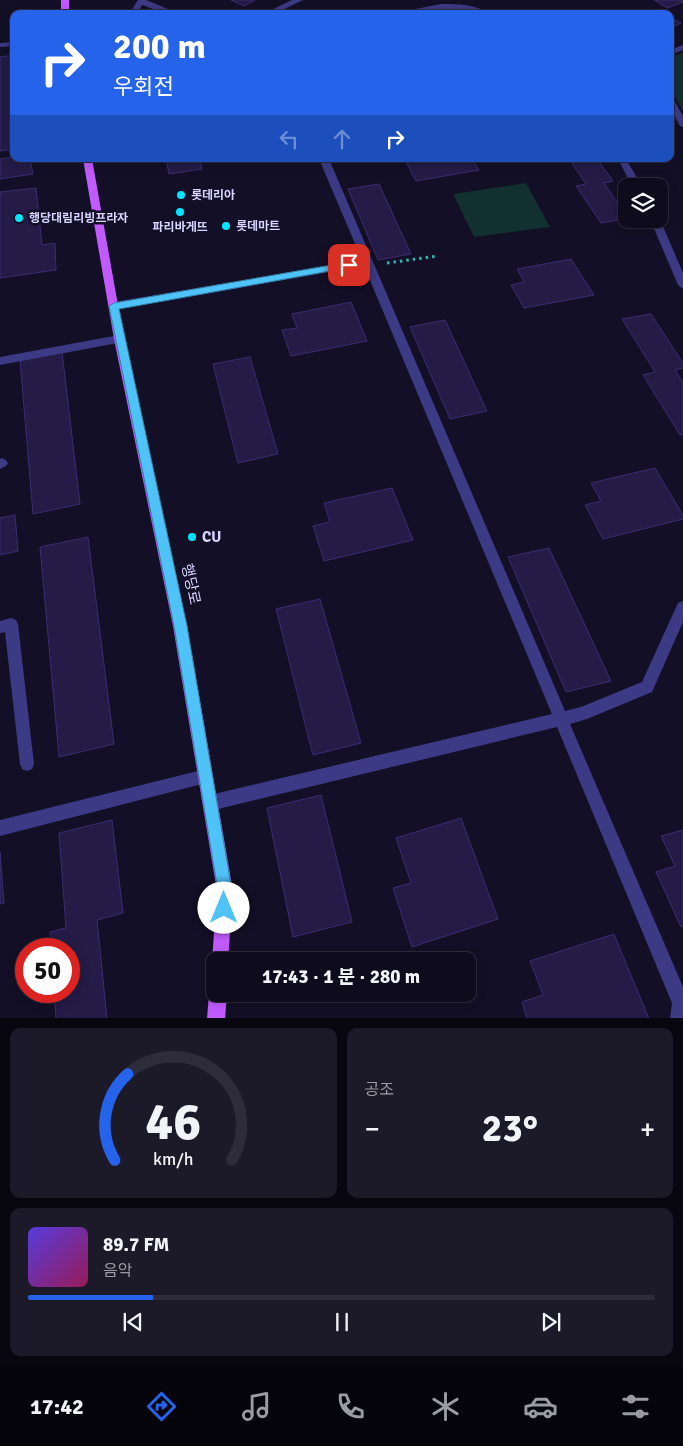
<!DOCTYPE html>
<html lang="ko">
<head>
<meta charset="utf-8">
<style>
  :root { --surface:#0e0b1c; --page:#1c1929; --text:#f1f3f6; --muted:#9b9ba3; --line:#2e2b3b; --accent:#2563eb }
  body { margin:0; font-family:Signika,"Noto Sans KR",sans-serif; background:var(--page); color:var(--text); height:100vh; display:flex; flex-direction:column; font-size:19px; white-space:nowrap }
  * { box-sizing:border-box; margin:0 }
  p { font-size:16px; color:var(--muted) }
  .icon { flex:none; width:28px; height:28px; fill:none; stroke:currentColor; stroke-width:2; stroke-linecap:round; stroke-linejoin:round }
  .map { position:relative; height:1018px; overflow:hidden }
  .details { display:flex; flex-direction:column; gap:10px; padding:10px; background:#08060f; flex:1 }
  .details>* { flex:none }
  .guide { position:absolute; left:10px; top:10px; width:664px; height:152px; border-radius:10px; box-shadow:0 2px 12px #0003,0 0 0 1px var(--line); background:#2563eb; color:#fff; overflow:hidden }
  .buttons { position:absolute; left:618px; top:178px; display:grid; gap:10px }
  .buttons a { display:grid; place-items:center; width:50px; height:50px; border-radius:10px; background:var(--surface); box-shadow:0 2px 12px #0003,0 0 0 1px var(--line); font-size:25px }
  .speed { position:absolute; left:15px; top:938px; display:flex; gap:10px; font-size:25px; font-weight:700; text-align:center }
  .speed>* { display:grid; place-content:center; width:65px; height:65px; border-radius:50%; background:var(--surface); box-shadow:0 2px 12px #0003,0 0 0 1px var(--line); line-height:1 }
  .speed .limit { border:8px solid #d22; background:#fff; color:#111 }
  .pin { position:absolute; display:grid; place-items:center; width:42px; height:42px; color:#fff; margin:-21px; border-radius:10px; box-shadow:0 2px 8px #0006 }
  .me { position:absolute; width:55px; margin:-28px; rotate:0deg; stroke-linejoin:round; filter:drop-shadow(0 0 4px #0008) }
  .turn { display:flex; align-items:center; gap:18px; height:105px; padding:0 20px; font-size:22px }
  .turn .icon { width:65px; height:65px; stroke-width:2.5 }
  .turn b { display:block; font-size:35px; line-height:42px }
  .lanes { display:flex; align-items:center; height:48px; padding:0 20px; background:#0003; justify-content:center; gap:25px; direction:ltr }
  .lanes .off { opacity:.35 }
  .big { font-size:38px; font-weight:700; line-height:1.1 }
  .details .card { flex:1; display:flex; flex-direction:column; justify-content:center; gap:8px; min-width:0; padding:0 18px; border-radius:10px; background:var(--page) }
  .details .dial { align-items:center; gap:0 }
  .dial svg { height:130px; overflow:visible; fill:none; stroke:var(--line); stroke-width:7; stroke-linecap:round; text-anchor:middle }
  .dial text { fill:var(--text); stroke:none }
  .song { display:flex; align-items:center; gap:15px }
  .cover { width:60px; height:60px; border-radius:8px; background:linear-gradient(135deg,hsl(250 70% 55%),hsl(330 70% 35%)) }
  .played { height:5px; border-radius:2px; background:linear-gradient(90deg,var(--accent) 20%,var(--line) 20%) }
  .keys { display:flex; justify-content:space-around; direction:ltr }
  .heat { display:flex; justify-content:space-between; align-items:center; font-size:28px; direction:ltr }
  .details .tiles { flex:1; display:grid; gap:10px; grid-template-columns:1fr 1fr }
  .card:last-child { grid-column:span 2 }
  .trip { position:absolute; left:206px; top:952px; width:270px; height:50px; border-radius:10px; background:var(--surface); box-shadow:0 2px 12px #0003,0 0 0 1px var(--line); font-weight:700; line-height:50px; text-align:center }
  .tabs { display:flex; height:80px; justify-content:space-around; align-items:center; background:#06040b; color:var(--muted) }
  .tabs .icon { width:35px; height:35px }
  .tabs .current { color:var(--accent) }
  .tabs b { font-size:22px; color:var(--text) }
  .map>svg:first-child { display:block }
  .green { fill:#12302f }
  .building { fill:#241b47; stroke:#3b2d73 }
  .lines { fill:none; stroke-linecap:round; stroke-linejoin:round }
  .path { stroke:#2fb8b0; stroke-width:3; stroke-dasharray:2.5 4; stroke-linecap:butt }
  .minor { fill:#3d3a85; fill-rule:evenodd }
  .major { fill:#c25bff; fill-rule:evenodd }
  .route { fill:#4fc3f7; stroke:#337fa1 }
  .poi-dot { fill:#00e5ff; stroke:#130f26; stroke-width:2 }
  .labels { text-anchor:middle; stroke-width:5; stroke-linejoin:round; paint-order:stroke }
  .far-poi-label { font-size:12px; font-weight:bold; fill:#d9d4ff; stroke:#130f26; text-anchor:start }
  .poi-label { font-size:15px; font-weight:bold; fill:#d9d4ff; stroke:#130f26; text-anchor:start }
  .street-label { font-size:15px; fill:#d9d4ff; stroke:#130f26 }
</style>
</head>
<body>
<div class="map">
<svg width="683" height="1019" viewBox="0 0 683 1019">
  <rect width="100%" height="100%" fill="#130f26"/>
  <path class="green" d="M683,52V111L670,88V58Z
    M526,183L550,227L474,237L453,194Z"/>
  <path class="building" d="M231,0H255L244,6Z
    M654,0H683V2L667,8Z
    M670,17L681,23L670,28Z
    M14,55V149L0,151V57Z
    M14,157V159H30L33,174L0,179V159Z
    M166,159H199L202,169L169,174Z
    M417,159H472L479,170L416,181L406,162L418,160Z
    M569,159H597L613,181L604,183L626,216V219L601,223L576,186L586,184Z
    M379,184L411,254L378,260L348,189Z
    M36,188L42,245L55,243L56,270L0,278V192Z
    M571,259L594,295L524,308L511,285L524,282L517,269Z
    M351,302L367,341L291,356L282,330L297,328L292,314Z
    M651,314L683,363V368L675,370L683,383V434L680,435L643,375L655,372L622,319Z
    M445,320L487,411L450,419L410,327Z
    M62,352L80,504L33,514L20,360Z
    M250,357L278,454L238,463L213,364Z
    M655,468L683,515V519L603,539L585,505L601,501L591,483Z
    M392,488L413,540L324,561L313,526L330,522L324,503Z
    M15,515L18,551L0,555V518Z
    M88,537L114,744L59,757L40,547Z
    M549,548L611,681L566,692L508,557Z
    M320,599L361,743L313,755L276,609Z
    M321,795L352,922L293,937L267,808Z
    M461,818L498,919L412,947L393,888L411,883L396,838Z
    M112,820L123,913L97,920L107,1019H56L54,991H69V949H51L50,932L66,928L59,833Z
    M683,830V927H681L656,872L675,866L661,836Z
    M0,852L4,903L0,904Z
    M614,934L649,1019H527L522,1002L543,995L530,961Z"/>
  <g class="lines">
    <path class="path" d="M387,263L438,256"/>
    <path class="minor" d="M138,0H146L180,14H167L142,5L137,14H129Z
      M292,0H303L274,14H263Z
      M441,4C457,4 476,4 490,14H478L452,9L390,14Z
      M14,42V46L0,47V43Z
      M683,45V50L670,55V50Z
      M670,97L673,98L683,116V127L680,126L670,108Z
      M319,159H329L565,711L581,707L642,682L678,603L683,601V622L652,692L587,719L570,724L683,987V1019H670L672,1003L557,727L210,811L205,808L202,803L205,798L210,795L552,714L364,266L114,310L109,306L114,302L362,260Z
      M618,159H626L642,186H632Z
      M659,217L683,273V289L678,285L650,219Z
      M119,335L124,339L123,342L0,365V357Z
      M2,458L6,460L8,463L6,466L0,469V459Z
      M11,618L16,620L18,624L34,764L32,769L27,771L22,769L20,764L5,632L0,633V621Z
      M206,769L211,771L213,776L211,781L206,783L0,836V820Z"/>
    <path class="major" d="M61,0H69V14H61Z
      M83,159H92L124,339L187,626L233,891L228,961H215V967L212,961L217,891L173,626L114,339Z
      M215,987V994H227L225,1019H207L209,994L212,988Z"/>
  </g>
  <path class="route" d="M349,262L354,265L352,267L119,309L187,626L232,891L229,914L224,916L219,914L216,908L218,891L174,626L109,306L114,303Z"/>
  <g class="poi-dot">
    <circle cx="181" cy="195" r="5"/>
    <circle cx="180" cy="212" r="5"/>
    <circle cx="19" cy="218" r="5"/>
    <circle cx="226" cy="226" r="5"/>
    <circle cx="192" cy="537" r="5"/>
  </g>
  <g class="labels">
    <g class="far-poi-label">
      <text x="191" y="199">롯데리아</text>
      <text x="29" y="222">행당대림리빙프라자</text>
      <text x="236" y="230">롯데마트</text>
      <text x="180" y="231" text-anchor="middle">파리바게뜨</text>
    </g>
    <g class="poi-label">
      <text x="202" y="542">CU</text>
    </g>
    <g class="street-label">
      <text transform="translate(191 584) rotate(78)" y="5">행당로</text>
    </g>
  </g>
</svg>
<div class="buttons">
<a><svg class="icon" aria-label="layers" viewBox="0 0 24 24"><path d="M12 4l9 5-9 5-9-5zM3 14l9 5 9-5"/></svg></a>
</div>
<div class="speed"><div class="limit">50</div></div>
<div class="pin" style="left:349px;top:265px;background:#d93025"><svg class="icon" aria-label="arrive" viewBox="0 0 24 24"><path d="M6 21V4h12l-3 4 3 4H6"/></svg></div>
<svg class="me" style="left:224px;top:908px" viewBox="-20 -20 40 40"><circle r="19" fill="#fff"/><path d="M0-13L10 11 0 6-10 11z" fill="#4fc3f7"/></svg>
<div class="trip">17:43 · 1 분 · 280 m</div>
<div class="guide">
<div class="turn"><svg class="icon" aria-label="right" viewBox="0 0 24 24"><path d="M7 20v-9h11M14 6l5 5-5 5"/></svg><div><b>200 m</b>우회전</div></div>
<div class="lanes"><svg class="icon off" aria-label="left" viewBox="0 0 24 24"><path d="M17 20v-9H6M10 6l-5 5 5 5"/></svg><svg class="icon off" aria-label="ahead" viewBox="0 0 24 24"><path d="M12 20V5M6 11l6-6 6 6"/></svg><svg class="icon" aria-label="right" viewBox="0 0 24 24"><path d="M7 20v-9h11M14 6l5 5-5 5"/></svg></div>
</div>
</div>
<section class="details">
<div class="tiles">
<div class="card dial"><svg viewBox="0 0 100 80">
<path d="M14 69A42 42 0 1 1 86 69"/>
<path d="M14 69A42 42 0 0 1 22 16" stroke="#2563eb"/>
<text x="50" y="56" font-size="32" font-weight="700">46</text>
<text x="50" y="72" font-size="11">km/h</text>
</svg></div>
<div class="card"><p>공조</p>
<div class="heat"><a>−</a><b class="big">23°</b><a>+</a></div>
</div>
<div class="card">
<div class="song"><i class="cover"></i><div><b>89.7 FM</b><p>음악</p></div></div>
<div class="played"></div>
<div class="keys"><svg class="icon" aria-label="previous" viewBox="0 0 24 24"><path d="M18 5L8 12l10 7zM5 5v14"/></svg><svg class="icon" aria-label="pause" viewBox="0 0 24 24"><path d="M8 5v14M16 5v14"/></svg><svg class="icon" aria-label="next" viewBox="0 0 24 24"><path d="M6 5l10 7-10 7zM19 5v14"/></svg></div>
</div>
</div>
</section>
<nav class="tabs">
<b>17:42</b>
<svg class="icon current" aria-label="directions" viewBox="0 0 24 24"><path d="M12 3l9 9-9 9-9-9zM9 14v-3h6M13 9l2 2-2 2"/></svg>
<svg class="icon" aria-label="music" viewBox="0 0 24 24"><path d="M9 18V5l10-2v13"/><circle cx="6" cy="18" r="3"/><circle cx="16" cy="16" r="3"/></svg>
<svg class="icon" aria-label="phone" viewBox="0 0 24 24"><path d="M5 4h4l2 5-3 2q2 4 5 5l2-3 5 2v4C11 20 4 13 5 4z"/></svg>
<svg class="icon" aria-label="climate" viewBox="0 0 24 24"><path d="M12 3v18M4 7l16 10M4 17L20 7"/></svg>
<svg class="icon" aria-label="car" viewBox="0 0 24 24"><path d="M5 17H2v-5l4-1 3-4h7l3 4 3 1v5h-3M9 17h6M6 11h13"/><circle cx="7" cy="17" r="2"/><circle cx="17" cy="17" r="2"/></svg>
<svg class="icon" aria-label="filters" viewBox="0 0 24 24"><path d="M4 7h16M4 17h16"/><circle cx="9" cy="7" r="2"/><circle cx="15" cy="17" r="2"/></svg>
</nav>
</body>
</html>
